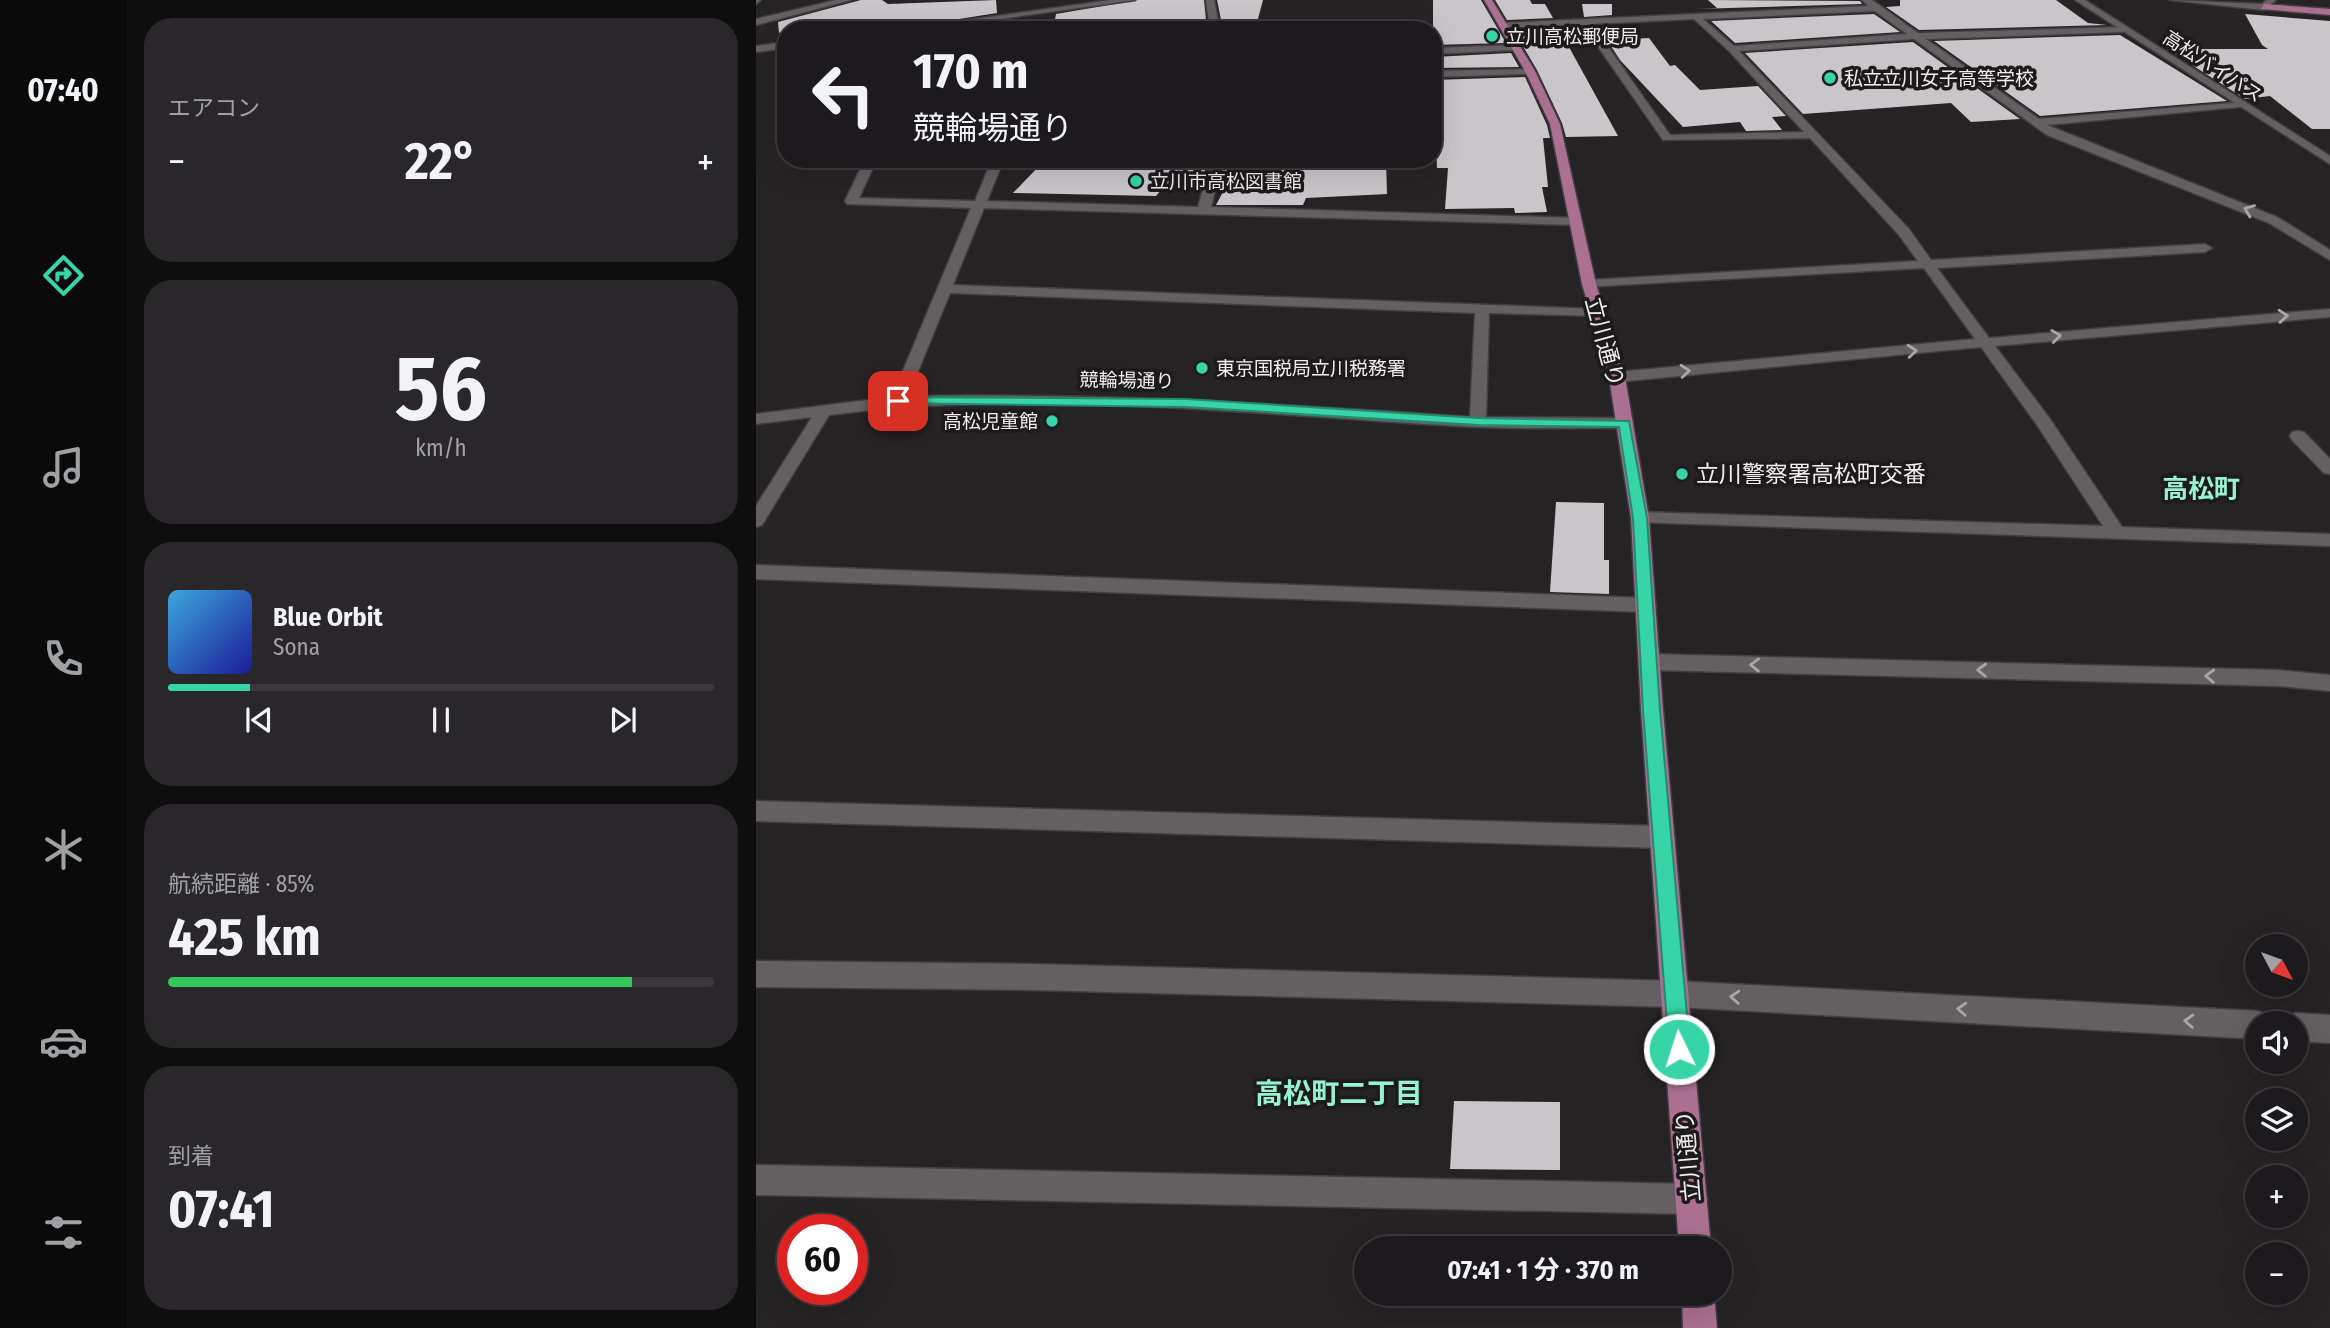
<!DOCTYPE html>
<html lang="ja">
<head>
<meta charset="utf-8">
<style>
  :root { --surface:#1c1a1c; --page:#292729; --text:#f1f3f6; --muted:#a0a1a3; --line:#3a383b; --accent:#37d4a6 }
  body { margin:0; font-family:"Fira Sans Condensed","Noto Sans JP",sans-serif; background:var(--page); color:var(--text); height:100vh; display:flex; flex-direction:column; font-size:26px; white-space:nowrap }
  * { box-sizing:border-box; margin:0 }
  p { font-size:23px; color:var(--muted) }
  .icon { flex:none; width:38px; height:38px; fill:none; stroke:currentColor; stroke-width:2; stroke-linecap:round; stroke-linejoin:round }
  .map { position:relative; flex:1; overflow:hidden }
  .sheet { display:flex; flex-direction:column; gap:18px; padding:18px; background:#0f0e0f; width:630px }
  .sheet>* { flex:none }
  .guide { position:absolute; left:21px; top:21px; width:665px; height:147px; border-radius:28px; box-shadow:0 7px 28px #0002,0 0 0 2px var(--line); background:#1c1a1c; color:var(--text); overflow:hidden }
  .needle { width:46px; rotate:131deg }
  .buttons { position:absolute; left:1489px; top:934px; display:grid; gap:14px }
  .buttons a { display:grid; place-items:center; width:63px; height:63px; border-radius:50%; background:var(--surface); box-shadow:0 7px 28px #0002,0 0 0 2px var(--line); font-size:35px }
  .speed { position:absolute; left:21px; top:1214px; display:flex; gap:14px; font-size:35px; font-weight:700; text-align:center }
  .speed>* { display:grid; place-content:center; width:91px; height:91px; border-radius:50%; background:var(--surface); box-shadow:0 7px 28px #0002,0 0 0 2px var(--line); line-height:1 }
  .speed .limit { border:10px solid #d22; background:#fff; color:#111 }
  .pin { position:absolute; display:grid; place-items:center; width:60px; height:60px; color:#fff; margin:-30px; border-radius:14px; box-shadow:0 4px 10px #0006 }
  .me { position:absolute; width:77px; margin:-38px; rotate:356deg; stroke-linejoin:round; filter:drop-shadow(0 0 5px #0008) }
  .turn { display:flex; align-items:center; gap:24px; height:147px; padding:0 21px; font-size:32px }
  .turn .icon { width:91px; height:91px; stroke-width:2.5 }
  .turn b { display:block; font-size:49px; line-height:60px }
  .big { font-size:52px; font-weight:700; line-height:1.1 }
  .sheet .card { flex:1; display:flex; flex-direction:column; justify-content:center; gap:10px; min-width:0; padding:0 24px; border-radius:28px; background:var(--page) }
  .sheet .dial { align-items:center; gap:0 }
  .dial b { font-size:91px; line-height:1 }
  .song { display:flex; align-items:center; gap:21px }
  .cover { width:84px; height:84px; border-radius:10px; background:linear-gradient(135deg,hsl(200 70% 55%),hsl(240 70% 35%)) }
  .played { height:7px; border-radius:4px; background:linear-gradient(90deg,var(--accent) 15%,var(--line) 15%) }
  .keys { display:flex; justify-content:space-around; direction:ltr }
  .heat { display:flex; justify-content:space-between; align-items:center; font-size:38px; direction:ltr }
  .charge { height:10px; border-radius:5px; background:linear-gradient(90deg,#34c759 85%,var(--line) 0) }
  .trip { position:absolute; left:598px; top:1236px; width:378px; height:70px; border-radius:35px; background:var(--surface); box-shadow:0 7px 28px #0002,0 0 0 2px var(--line); font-weight:700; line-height:70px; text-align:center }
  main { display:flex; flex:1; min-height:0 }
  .tab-bar { display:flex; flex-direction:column; width:126px; justify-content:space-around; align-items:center; background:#0b0a0b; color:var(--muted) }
  .tab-bar .icon { width:49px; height:49px }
  .tab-bar .active { color:var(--accent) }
  .tab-bar b { font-size:32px; color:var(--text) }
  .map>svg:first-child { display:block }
  .building { fill:#cac5c8 }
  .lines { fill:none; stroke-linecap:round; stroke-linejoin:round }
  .minor-casing { stroke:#403e40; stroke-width:3 }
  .tertiary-casing { stroke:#403e40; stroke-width:3 }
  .primary-casing { stroke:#403e40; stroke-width:3 }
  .minor { fill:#645f61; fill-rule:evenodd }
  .tertiary { fill:#645f61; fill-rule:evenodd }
  .primary { fill:#ab708f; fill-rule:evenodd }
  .oneway { stroke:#aaa6a8 }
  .route { fill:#37d4a6; stroke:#248a6c; stroke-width:2 }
  .poi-dot { fill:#37d4a6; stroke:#1d1a1b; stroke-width:2.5 }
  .labels { text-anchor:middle; stroke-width:7; stroke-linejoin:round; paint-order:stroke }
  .far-poi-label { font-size:19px; fill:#f0edef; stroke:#1d1a1b; text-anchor:start }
  .far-street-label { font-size:19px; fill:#f0edef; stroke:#1d1a1b }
  .street-label { font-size:23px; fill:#f0edef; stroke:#1d1a1b }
  .poi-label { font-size:23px; fill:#f0edef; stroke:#1d1a1b; text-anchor:start }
  .quarter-label { font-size:26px; font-weight:bold; fill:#97f2d0; stroke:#1d1a1b }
  .near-neighbourhood-label { font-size:28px; font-weight:bold; fill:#97f2d0; stroke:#1d1a1b }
</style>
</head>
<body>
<main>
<nav class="tab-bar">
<b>07:40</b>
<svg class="icon active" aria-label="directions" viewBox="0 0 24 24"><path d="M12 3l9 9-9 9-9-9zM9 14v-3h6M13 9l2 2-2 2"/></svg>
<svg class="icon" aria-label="music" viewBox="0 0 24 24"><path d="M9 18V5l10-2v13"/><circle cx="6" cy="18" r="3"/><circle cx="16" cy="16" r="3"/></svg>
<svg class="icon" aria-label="phone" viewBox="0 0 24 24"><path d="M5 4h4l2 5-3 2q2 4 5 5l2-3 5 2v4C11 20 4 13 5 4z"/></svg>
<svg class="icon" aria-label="climate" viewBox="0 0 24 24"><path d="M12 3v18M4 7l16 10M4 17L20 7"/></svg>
<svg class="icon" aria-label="car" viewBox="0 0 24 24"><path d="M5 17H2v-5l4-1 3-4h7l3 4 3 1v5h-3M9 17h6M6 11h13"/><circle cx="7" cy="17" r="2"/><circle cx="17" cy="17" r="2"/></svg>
<svg class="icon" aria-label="filters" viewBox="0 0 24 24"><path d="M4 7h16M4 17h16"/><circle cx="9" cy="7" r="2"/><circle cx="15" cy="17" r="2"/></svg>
</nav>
<section class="sheet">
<div class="card"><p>エアコン</p>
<div class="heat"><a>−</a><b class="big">22°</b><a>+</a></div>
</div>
<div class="card dial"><b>56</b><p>km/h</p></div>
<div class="card">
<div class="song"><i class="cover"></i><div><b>Blue Orbit</b><p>Sona</p></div></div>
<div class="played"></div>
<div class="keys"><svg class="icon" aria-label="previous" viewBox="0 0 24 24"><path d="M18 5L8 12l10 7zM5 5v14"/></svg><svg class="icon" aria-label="pause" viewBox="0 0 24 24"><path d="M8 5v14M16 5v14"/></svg><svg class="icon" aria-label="next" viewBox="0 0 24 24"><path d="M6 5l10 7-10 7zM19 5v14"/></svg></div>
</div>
<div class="card"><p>航続距離 · 85%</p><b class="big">425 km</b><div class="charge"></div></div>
<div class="card"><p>到着</p><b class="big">07:41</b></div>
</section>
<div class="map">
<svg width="1574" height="1328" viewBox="0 0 1574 1328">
  <rect width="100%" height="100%" fill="#262325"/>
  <path class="building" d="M105,0H126L132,4L240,0L241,13L133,30H30L23,33L22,22Z
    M382,0H448L451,30H297L300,14Z
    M461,0H507L499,30H467Z
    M677,0H725L750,43L677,45Z
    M739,0H774L776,4H789L797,18L751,20Z
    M952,0L1104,1L1106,4L939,9L961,8Z
    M1144,0H1300L1332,23L1351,25L1163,30L1130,7L1144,6Z
    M826,4H856V15L828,17Z
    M1118,14L1144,32L979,43L955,21Z
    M1489,14L1574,21V129H1556L1514,96L1489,99L1411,49H1512L1506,45Z
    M803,29L862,136L810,137L806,123L781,70L758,31Z
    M1364,35L1471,101L1284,116L1178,41Z
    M893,38L914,66L919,65L944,90L1002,86L1030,116L1016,117L1026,130L990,131L984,122L927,127L864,60L851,40Z
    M1157,42L1264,119L1215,122L1195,103L1047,114L989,53Z
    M755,53L763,67L677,68V57Z
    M769,77L791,125L794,138H787L792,187H786L791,212L759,213L758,208L689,209L692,168H681L677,80Z
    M299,159H452L444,190L406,189L400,196L257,193L285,164H297Z
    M469,159H630L631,194L550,198L547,205H460L468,190H462Z
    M800,502L848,503V560H853V594L794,592Z
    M698,1101L804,1102V1170L694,1169Z"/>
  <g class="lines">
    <defs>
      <path id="minor" d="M0,0H5L0,4Z
        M355,0H379L167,30H140Z
        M450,0H458L464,30H454Z
        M1106,0H1116L1162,33L1370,27L1367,32L1170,39L1283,119L1488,102V106L1484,107L1291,125L1521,217L1574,250V260L1513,223L1291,135L1158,39L983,51L1153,229L1175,260L1449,244L1456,248L1449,252L1181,268L1233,338L1574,309V317L1239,346L1294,419L1366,527L1574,534V546L878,522L875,518L884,512L1347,526L1281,425L1225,347L861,382L853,377L861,372L1219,339L1168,268L828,287V281L833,280L1162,261L1143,235L1054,138L907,140L827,25L747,29L742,26L747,23L1112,6ZM1119,11L1151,34L978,46L947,19ZM938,19L973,51L1048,132L914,135L836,24Z
        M30,42V48L0,52V46Z
        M762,45L759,50L677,54V48Z
        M778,69L774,74L677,77V71Z
        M109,159H121L103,198L219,201L236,159H248L231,201L442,207L455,159H467L455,207L823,218V224L818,225L228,208L197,285L841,309L848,313L846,316L733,313L730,417L868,418L876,423L868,428C819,428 769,429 719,427C505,416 288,387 73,415L6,525L0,527V506L56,417L0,424V414L136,397L215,208L91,204L89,201ZM194,293L719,313L714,417C526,404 340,393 152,396Z
        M1542,431L1548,432L1574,459V474L1568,473L1536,440L1534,436L1536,432Z
        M0,565L890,598L900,605L890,612L0,579Z
        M893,654L1522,670L1574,675V691L1522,686L893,670L886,668L883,662L886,656Z
        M0,801L906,826L915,829L918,837L915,845L906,848L0,821Z
        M0,961L276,964L919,981L1502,1011L1512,1015L1515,1024H1502V1039L919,1007L276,990L0,987Z
        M1540,1013L1574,1015V1043L1540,1041V1024H1527L1530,1017Z
        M0,1165L936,1184L947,1188L951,1199L947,1210L936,1214L0,1195Z"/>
      <path id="tertiary" d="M80,0H95L0,25V19Z
        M1319,0H1329L1574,156V164Z
        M1414,0L1506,4L1511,0H1520L1508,10Z"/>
      <path id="primary" d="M728,0H736L779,71L804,124L840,284L869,377L893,518L907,710L955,1248H923L885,710L875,518L853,377L826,284L794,124L769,71Z
        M1508,4L1574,9V15L1505,9Z
        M926,1293H958L961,1328H927Z"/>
    </defs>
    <use href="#minor" class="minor-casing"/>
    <use href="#tertiary" class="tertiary-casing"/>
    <use href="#primary" class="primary-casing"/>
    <use href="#minor" class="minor"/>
    <use href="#tertiary" class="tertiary"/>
    <use href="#primary" class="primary"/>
  </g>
  <defs><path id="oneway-chevron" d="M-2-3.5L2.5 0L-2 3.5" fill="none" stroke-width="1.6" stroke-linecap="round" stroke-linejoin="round" transform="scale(1.75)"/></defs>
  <g class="oneway">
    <use href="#oneway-chevron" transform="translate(1493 210) rotate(-158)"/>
    <use href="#oneway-chevron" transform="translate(1527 316) rotate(-4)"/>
    <use href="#oneway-chevron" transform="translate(1300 336) rotate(-7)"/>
    <use href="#oneway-chevron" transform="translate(1156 351) rotate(-5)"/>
    <use href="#oneway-chevron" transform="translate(929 371) rotate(-5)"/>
    <use href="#oneway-chevron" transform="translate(999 665) rotate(-179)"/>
    <use href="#oneway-chevron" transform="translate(1226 670) rotate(-178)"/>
    <use href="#oneway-chevron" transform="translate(1454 676) rotate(-178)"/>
    <use href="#oneway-chevron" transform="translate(979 997) rotate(-177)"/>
    <use href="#oneway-chevron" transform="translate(1206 1009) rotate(-177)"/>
    <use href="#oneway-chevron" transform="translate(1433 1021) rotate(-177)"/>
  </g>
  <path class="route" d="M142,397L430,399L722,418L873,421L891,518L904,710L934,1049L931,1057L923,1060L916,1057L913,1049L887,710L877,518L863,427L722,425L430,407L138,403L136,401Z"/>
  <g class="poi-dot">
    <circle cx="736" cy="36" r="7"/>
    <circle cx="1074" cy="78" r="7"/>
    <circle cx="380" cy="181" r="7"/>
    <circle cx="446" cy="368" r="7"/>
    <circle cx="296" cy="421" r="7"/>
    <circle cx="926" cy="474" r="7"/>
  </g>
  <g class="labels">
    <g class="far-poi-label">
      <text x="750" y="43">立川高松郵便局</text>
      <text x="1088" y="85">私立立川女子高等学校</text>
      <text x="394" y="188">立川市高松図書館</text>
      <text x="460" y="375">東京国税局立川税務署</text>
      <text x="282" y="428" text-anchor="end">高松児童館</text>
    </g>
    <g class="far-street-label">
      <text transform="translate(1457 66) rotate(33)" y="7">高松バイパス</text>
      <text transform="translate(371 380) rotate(1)" y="7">競輪場通り</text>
    </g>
    <g class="street-label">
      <text transform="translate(849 342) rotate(75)" y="8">立川通り</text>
      <text transform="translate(932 1156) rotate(-95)" y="8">立川通り</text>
    </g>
    <g class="poi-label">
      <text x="940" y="482">立川警察署高松町交番</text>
    </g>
    <g class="quarter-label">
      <text x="1445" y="498">高松町</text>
    </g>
    <g class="near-neighbourhood-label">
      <text x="583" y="1103">高松町二丁目</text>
    </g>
  </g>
</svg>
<div class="buttons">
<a><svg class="needle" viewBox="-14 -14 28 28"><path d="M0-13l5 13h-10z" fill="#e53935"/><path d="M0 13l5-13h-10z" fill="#a0a1a3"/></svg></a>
<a><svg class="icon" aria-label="sound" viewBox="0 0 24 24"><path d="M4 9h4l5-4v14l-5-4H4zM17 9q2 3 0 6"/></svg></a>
<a><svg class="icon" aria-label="layers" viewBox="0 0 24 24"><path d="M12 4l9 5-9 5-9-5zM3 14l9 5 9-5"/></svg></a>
<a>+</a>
<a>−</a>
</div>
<div class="speed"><div class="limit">60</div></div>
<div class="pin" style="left:142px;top:401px;background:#d93025"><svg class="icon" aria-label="arrive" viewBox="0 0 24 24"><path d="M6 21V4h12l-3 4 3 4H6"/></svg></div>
<svg class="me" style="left:923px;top:1049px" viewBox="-20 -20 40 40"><circle r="17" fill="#37d4a6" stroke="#fff" stroke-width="3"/><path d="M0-11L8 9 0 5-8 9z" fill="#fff"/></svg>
<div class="trip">07:41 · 1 分 · 370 m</div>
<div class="guide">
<div class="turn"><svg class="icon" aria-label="left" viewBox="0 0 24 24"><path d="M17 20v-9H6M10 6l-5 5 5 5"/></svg><div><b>170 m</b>競輪場通り</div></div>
</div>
</div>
</main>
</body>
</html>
